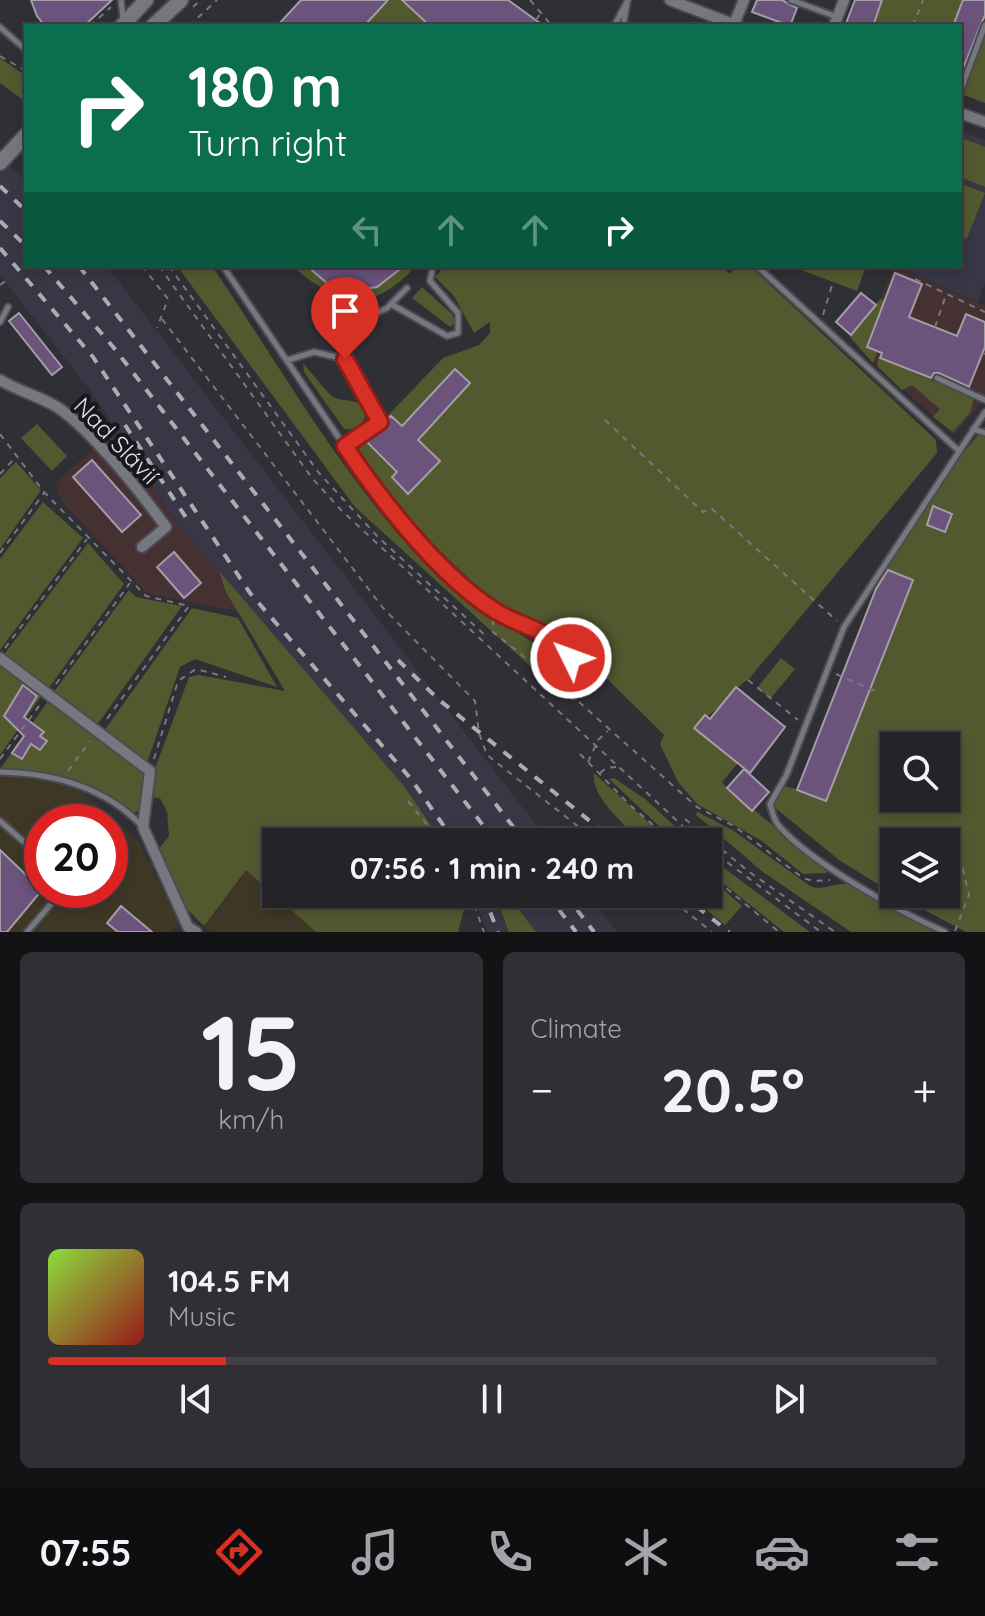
<!DOCTYPE html>
<html lang="en">
<head>
<meta charset="utf-8">
<style>
  :root { --surface:#232328; --page:#2f2f34; --text:#f1f3f6; --muted:#a3a4a8; --line:#404045; --accent:#d93025 }
  body { margin:0; font-family:Quicksand,sans-serif; background:var(--page); color:var(--text); height:100vh; display:flex; flex-direction:column; font-size:30px; white-space:nowrap }
  * { box-sizing:border-box; margin:0 }
  p { font-size:26px; color:var(--muted) }
  .icon { flex:none; width:44px; height:44px; fill:none; stroke:currentColor; stroke-width:2; stroke-linecap:round; stroke-linejoin:round }
  .map { position:relative; height:932px; overflow:hidden }
  .side { display:flex; flex-direction:column; gap:20px; padding:20px; background:#131316; flex:1 }
  .side>* { flex:none }
  .guide { position:absolute; left:24px; top:24px; width:938px; height:244px; border-radius:0px; box-shadow:0 4px 12px #0003,0 0 0 2px var(--line); background:#0b6e4f; color:#fff; overflow:hidden }
  .fabs { position:absolute; left:880px; top:732px; display:grid; gap:16px }
  .fabs a { display:grid; place-items:center; width:80px; height:80px; border-radius:0px; background:var(--surface); box-shadow:0 4px 12px #0003,0 0 0 2px var(--line); font-size:40px }
  .speed { position:absolute; left:24px; top:804px; display:flex; gap:16px; font-size:40px; font-weight:700; text-align:center }
  .speed>* { display:grid; place-content:center; width:104px; height:104px; border-radius:50%; background:var(--surface); box-shadow:0 4px 12px #0003,0 0 0 2px var(--line); line-height:1 }
  .speed .limit { border:12px solid #d22; background:#fff; color:#111 }
  .pin { position:absolute; display:grid; place-items:center; width:68px; height:68px; color:#fff; margin:-82px -34px; border-radius:50% 50% 50% 0; rotate:-45deg; box-shadow:0 0 8px #0007 }
  .pin .icon { rotate:45deg }
  .me { position:absolute; width:88px; margin:-44px; rotate:312deg; stroke-linejoin:round; filter:drop-shadow(0 0 6px #0008) }
  .turn { display:flex; align-items:center; gap:28px; height:168px; padding:0 32px; font-size:36px }
  .turn .icon { width:104px; height:104px; stroke-width:2.5 }
  .turn b { display:block; font-size:56px; line-height:68px }
  .lanes { display:flex; align-items:center; height:76px; padding:0 32px; background:#0003; justify-content:center; gap:40px; direction:ltr }
  .lanes .off { opacity:.35 }
  .big { font-size:60px; font-weight:800; line-height:1.1 }
  .side .card { flex:1; display:flex; flex-direction:column; justify-content:center; gap:12px; min-width:0; padding:0 28px; border-radius:12px; background:var(--page) }
  .side .dial { align-items:center; gap:0 }
  .dial b { font-size:104px; line-height:1 }
  .song { display:flex; align-items:center; gap:24px }
  .cover { width:96px; height:96px; border-radius:12px; background:linear-gradient(135deg,hsl(90 70% 55%),hsl(0 70% 35%)) }
  .played { height:8px; border-radius:4px; background:linear-gradient(90deg,var(--accent) 20%,var(--line) 20%) }
  .keys { display:flex; justify-content:space-around; direction:ltr }
  .heat { display:flex; justify-content:space-between; align-items:center; font-size:44px; direction:ltr }
  .side .tiles { flex:1; display:grid; gap:20px; grid-template-columns:1fr 1fr }
  .card:last-child { grid-column:span 2 }
  .trip { position:absolute; left:262px; top:828px; width:460px; height:80px; border-radius:0px; background:var(--surface); box-shadow:0 4px 12px #0003,0 0 0 2px var(--line); font-weight:800; line-height:80px; text-align:center }
  .dock { display:flex; height:128px; justify-content:space-around; align-items:center; background:#0e0e10; color:var(--muted) }
  .dock .icon { width:56px; height:56px }
  .dock .current { color:var(--accent) }
  .dock b { font-size:36px; color:var(--text) }
  .map>svg:first-child { display:block }
  .commercial { fill:#463132 }
  .industrial { fill:#3e3725; fill-rule:evenodd }
  .built { fill:#383745 }
  .green { fill:#52592f; fill-rule:evenodd }
  .building { fill:#6b537c; stroke:#a29da6; stroke-width:2 }
  .lines { fill:none; stroke-linecap:round; stroke-linejoin:round }
  .lane-casing { stroke:#4b4b52; stroke-width:9 }
  .street-casing { stroke:#4b4b52; stroke-width:14 }
  .secondary-casing { stroke:#4b4b52; stroke-width:18 }
  .path { stroke:#78787e; stroke-width:2; stroke-dasharray:6 6; stroke-linecap:butt }
  .lane { stroke:#777780; stroke-width:5 }
  .street { stroke:#777780; stroke-width:10 }
  .secondary { stroke:#777780; stroke-width:14 }
  .rail { stroke:#acacb2; stroke-width:4; stroke-dasharray:10 10; stroke-linecap:butt }
  .route-casing { stroke:#8d1f18; stroke-width:20 }
  .route { stroke:#d93025; stroke-width:14 }
  .labels { text-anchor:middle; stroke-width:8; stroke-linejoin:round; paint-order:stroke }
  .street-label { font-size:24px; fill:#e0e0e5; stroke:#18171b }
</style>
</head>
<body>
<div class="map">
<svg width="985" height="932" viewBox="0 0 985 932">
  <rect width="100%" height="100%" fill="#2f2f36"/>
  <path class="commercial" d="M894,267L985,306V399L954,435L859,349Z
    M115,427L164,504L219,571L238,611L148,594L64,504L55,484Z"/>
  <path class="industrial" d="M0,775L53,781L82,791L137,839L180,922L172,932H0ZM42,822H110V890H42Z
    M246,869L316,932H210L204,926Z"/>
  <path class="built" d="M960,131L985,140V283L978,302L893,266H960Z
    M0,158L26,181V266H107L549,842H469L461,832L466,842H443L428,818L175,520L90,390L0,275Z
    M472,894H493L509,932H488Z
    M507,894H589L617,932H536Z"/>
  <path class="green" d="M302,0H508L544,26H277Z
    M882,0H963L953,26H873Z
    M985,30V103L964,95Z
    M0,58L26,76V102L0,83Z
    M960,137L985,147V187L960,177Z
    M960,183L985,193L967,238L963,237L960,244Z
    M177,266H212C278,363 345,481 426,565C462,602 513,630 556,656L564,697L355,507Z
    M292,266H416C369,316 340,306 292,266Z
    M445,266H721L730,274L737,266H750L936,440L937,453L748,680C734,687 731,698 720,707C710,715 703,718 695,728L738,763L722,782L727,788L828,870L826,873L803,874L762,841L697,804L678,782L660,744L664,735L564,636L491,600L408,520L355,450L443,358L479,345L490,333V322L474,333L454,296L435,277Z
    M790,266H866L857,291Z
    M422,287L452,314L455,322L450,327L412,298Z
    M880,299L884,300L866,347L877,352L873,363L850,337Z
    M879,358L974,398L970,413L953,432L933,417L940,409L912,385L902,390L877,366Z
    M303,363C308,369 327,392 332,396C345,405 365,394 365,418L357,430L344,429L304,372Z
    M37,424L67,456L52,471L21,438Z
    M985,427V932H966L894,894H946V842H894V894L839,860L773,806L783,786L797,789L879,579L956,461ZM894,746H946V798H894Z
    M16,462L41,490L0,549V478Z
    M43,502L83,538L0,650V559Z
    M88,543L124,584L48,689L3,656Z
    M219,571L403,785L443,842H276V894H468L458,932H316L246,870L204,926L184,906L158,850L169,836L167,812L160,798L150,797L156,766L189,677L199,675L285,691L226,592Z
    M129,590L136,597L182,606L97,725L53,693Z
    M192,608L238,618L277,687L195,659L180,667L147,763L104,731Z
    M781,658L795,669L771,698L757,688Z
    M0,664L42,695L0,755Z
    M48,701L141,771L145,777L141,810L132,813C92,781 51,771 0,769Z
    M594,773L670,842H639C626,823 591,799 594,773Z
    M614,778L645,799L692,842H676L609,779Z
    M698,812L734,831L810,886C823,892 836,881 851,885L936,932H851L763,872L695,814Z
    M708,856L810,932H784L708,871Z
    M708,876L742,906L725,925L687,894H708Z
    M494,894H507L536,932H509Z"/>
  <path class="building" d="M31,0H112L84,26H45L37,16Z
    M301,0H388L364,26H277Z
    M402,0H508L544,26H430Z
    M757,0H782L797,8L790,26L752,12Z
    M855,0H882L873,26H845Z
    M963,0H985V15L960,76V26H953Z
    M307,266H404L377,287L353,291L327,283Z
    M895,273L922,284L909,317L957,336L966,314L985,322V347L969,387L939,373H934L931,378L880,358L882,353L867,347Z
    M861,293L876,305L851,335L836,322Z
    M19,313L62,367L52,375L9,321Z
    M455,369L470,383L418,440L440,461L408,494L392,477L397,472L367,442L391,416L402,426Z
    M92,460L141,515L122,532L73,477Z
    M933,506L952,514L945,532L927,525Z
    M174,552L201,583L184,598L157,567Z
    M888,570L913,580L826,801L797,790L876,589Z
    M23,685L37,696L24,717L44,732L40,736L47,741L40,750L31,744L22,759L12,753L24,736L4,716Z
    M736,687L785,727L750,773L694,728L705,715L710,719Z
    M744,769L769,792L752,811L727,788Z
    M0,850L42,890L7,932H0Z
    M121,906L152,932H118L107,923Z"/>
  <g class="lines">
    <defs>
      <path id="lane" d="M121,0L123,18
        M791,0L837,17
        M614,26L628,0
        M623,26L627,4
        M0,27L26,50
        M960,92L985,25
        M223,266L364,475L402,522L493,610L549,634L564,646L575,668L573,696
        M757,266L958,450
        M391,304L447,336L458,333V313L430,281L433,266
        M370,316L387,308L407,288
        M0,322L8,307
        M288,360L314,352L345,359L380,422L345,446
        M937,378L985,400
        M973,429L985,433
        M0,772C52,773 104,787 141,825
        M0,821L42,858
        M27,932L63,890
        M945,932C900,912 811,863 779,826C774,821 772,811 770,804L786,776L844,627L985,412"/>
      <path id="street" d="M670,0L738,26
        M734,24L744,0
        M834,26L844,0
        M960,113L985,122
        M0,380C18,391 39,396 57,407C91,429 141,493 166,527L142,547
        M0,658L150,771L143,827L188,927L196,932"/>
      <path id="secondary" d="M122,26L146,0
        M153,26L181,0
        M0,163L26,135"/>
    </defs>
    <use href="#lane" class="lane-casing"/>
    <use href="#street" class="street-casing"/>
    <use href="#secondary" class="secondary-casing"/>
    <path class="path" d="M530,0L552,26
      M193,7L201,0
      M536,20L540,14
      M90,26L111,7
      M189,26L217,0
      M913,26L923,0
      M0,56L26,71
      M142,266L168,299L157,328
      M159,266L312,478L341,510L700,842
      M169,266L319,473L378,537L487,637
      M915,279L985,312
      M0,285L9,279
      M823,315L833,282
      M162,319L383,608L475,701L479,733L487,755L598,842
      M935,327L946,295
      M983,353L985,354
      M605,420L703,512L711,508L837,621
      M0,434L44,492L146,596L189,606L104,723
      M0,474L15,458
      M0,553L44,493
      M493,619V632L566,690
      M5,648L87,539
      M836,674L875,691
      M748,680L798,720
      M56,684L130,583
      M579,702L697,807L734,826L803,878L813,881L830,880
      M580,754L631,806L673,842
      M0,759L42,702
      M154,759L178,681L196,669L226,677
      M588,762L598,740L608,731
      M68,771L90,741
      M600,773L606,768L616,767
      M408,801L441,842
      M685,819L748,871L835,932
      M708,848L821,932
      M708,873L779,932
      M470,894L484,932
      M664,894L712,932
      M955,931L969,895L960,858"/>
    <use href="#lane" class="lane"/>
    <use href="#street" class="street"/>
    <use href="#secondary" class="secondary"/>
    <path class="rail" d="M0,186L26,211
      M0,221L26,246
      M0,248L93,357L250,593L411,779L455,842
      M44,266L114,348L496,842
      M79,266L525,842
      M125,425L187,519
      M398,660L438,699L616,842
      M483,894L498,932
      M547,894L576,932
      M565,894L594,932
      M681,894L729,932"/>
  </g>
  <g class="lines">
    <defs>
      <path id="route" d="M345,359L380,422L345,446C380,499 440,576 494,610C521,628 552,628 571,658"/>
    </defs>
    <use href="#route" class="route-casing"/>
    <use href="#route" class="route"/>
  </g>
  <g class="labels">
    <g class="street-label">
      <text transform="translate(116 441) rotate(46)" y="8">Nad Slávií</text>
    </g>
  </g>
</svg>
<div class="fabs">
<a><svg class="icon" aria-label="search" viewBox="0 0 24 24"><circle cx="10" cy="10" r="6"/><path d="M15 15l6 6"/></svg></a>
<a><svg class="icon" aria-label="layers" viewBox="0 0 24 24"><path d="M12 4l9 5-9 5-9-5zM3 14l9 5 9-5"/></svg></a>
</div>
<div class="speed"><div class="limit">20</div></div>
<div class="pin" style="left:345px;top:359px;background:#d93025"><svg class="icon" aria-label="arrive" viewBox="0 0 24 24"><path d="M6 21V4h12l-3 4 3 4H6"/></svg></div>
<svg class="me" style="left:571px;top:658px" viewBox="-20 -20 40 40"><circle r="17" fill="#d93025" stroke="#fff" stroke-width="3"/><path d="M0-11L8 9 0 5-8 9z" fill="#fff"/></svg>
<div class="trip">07:56 · 1 min · 240 m</div>
<div class="guide">
<div class="turn"><svg class="icon" aria-label="right" viewBox="0 0 24 24"><path d="M7 20v-9h11M14 6l5 5-5 5"/></svg><div><b>180 m</b>Turn right</div></div>
<div class="lanes"><svg class="icon off" aria-label="left" viewBox="0 0 24 24"><path d="M17 20v-9H6M10 6l-5 5 5 5"/></svg><svg class="icon off" aria-label="ahead" viewBox="0 0 24 24"><path d="M12 20V5M6 11l6-6 6 6"/></svg><svg class="icon off" aria-label="ahead" viewBox="0 0 24 24"><path d="M12 20V5M6 11l6-6 6 6"/></svg><svg class="icon" aria-label="right" viewBox="0 0 24 24"><path d="M7 20v-9h11M14 6l5 5-5 5"/></svg></div>
</div>
</div>
<section class="side">
<div class="tiles">
<div class="card dial"><b>15</b><p>km/h</p></div>
<div class="card"><p>Climate</p>
<div class="heat"><a>−</a><b class="big">20.5°</b><a>+</a></div>
</div>
<div class="card">
<div class="song"><i class="cover"></i><div><b>104.5 FM</b><p>Music</p></div></div>
<div class="played"></div>
<div class="keys"><svg class="icon" aria-label="previous" viewBox="0 0 24 24"><path d="M18 5L8 12l10 7zM5 5v14"/></svg><svg class="icon" aria-label="pause" viewBox="0 0 24 24"><path d="M8 5v14M16 5v14"/></svg><svg class="icon" aria-label="next" viewBox="0 0 24 24"><path d="M6 5l10 7-10 7zM19 5v14"/></svg></div>
</div>
</div>
</section>
<nav class="dock">
<b>07:55</b>
<svg class="icon current" aria-label="directions" viewBox="0 0 24 24"><path d="M12 3l9 9-9 9-9-9zM9 14v-3h6M13 9l2 2-2 2"/></svg>
<svg class="icon" aria-label="music" viewBox="0 0 24 24"><path d="M9 18V5l10-2v13"/><circle cx="6" cy="18" r="3"/><circle cx="16" cy="16" r="3"/></svg>
<svg class="icon" aria-label="phone" viewBox="0 0 24 24"><path d="M5 4h4l2 5-3 2q2 4 5 5l2-3 5 2v4C11 20 4 13 5 4z"/></svg>
<svg class="icon" aria-label="climate" viewBox="0 0 24 24"><path d="M12 3v18M4 7l16 10M4 17L20 7"/></svg>
<svg class="icon" aria-label="car" viewBox="0 0 24 24"><path d="M5 17H2v-5l4-1 3-4h7l3 4 3 1v5h-3M9 17h6M6 11h13"/><circle cx="7" cy="17" r="2"/><circle cx="17" cy="17" r="2"/></svg>
<svg class="icon" aria-label="filters" viewBox="0 0 24 24"><path d="M4 7h16M4 17h16"/><circle cx="9" cy="7" r="2"/><circle cx="15" cy="17" r="2"/></svg>
</nav>
</body>
</html>
